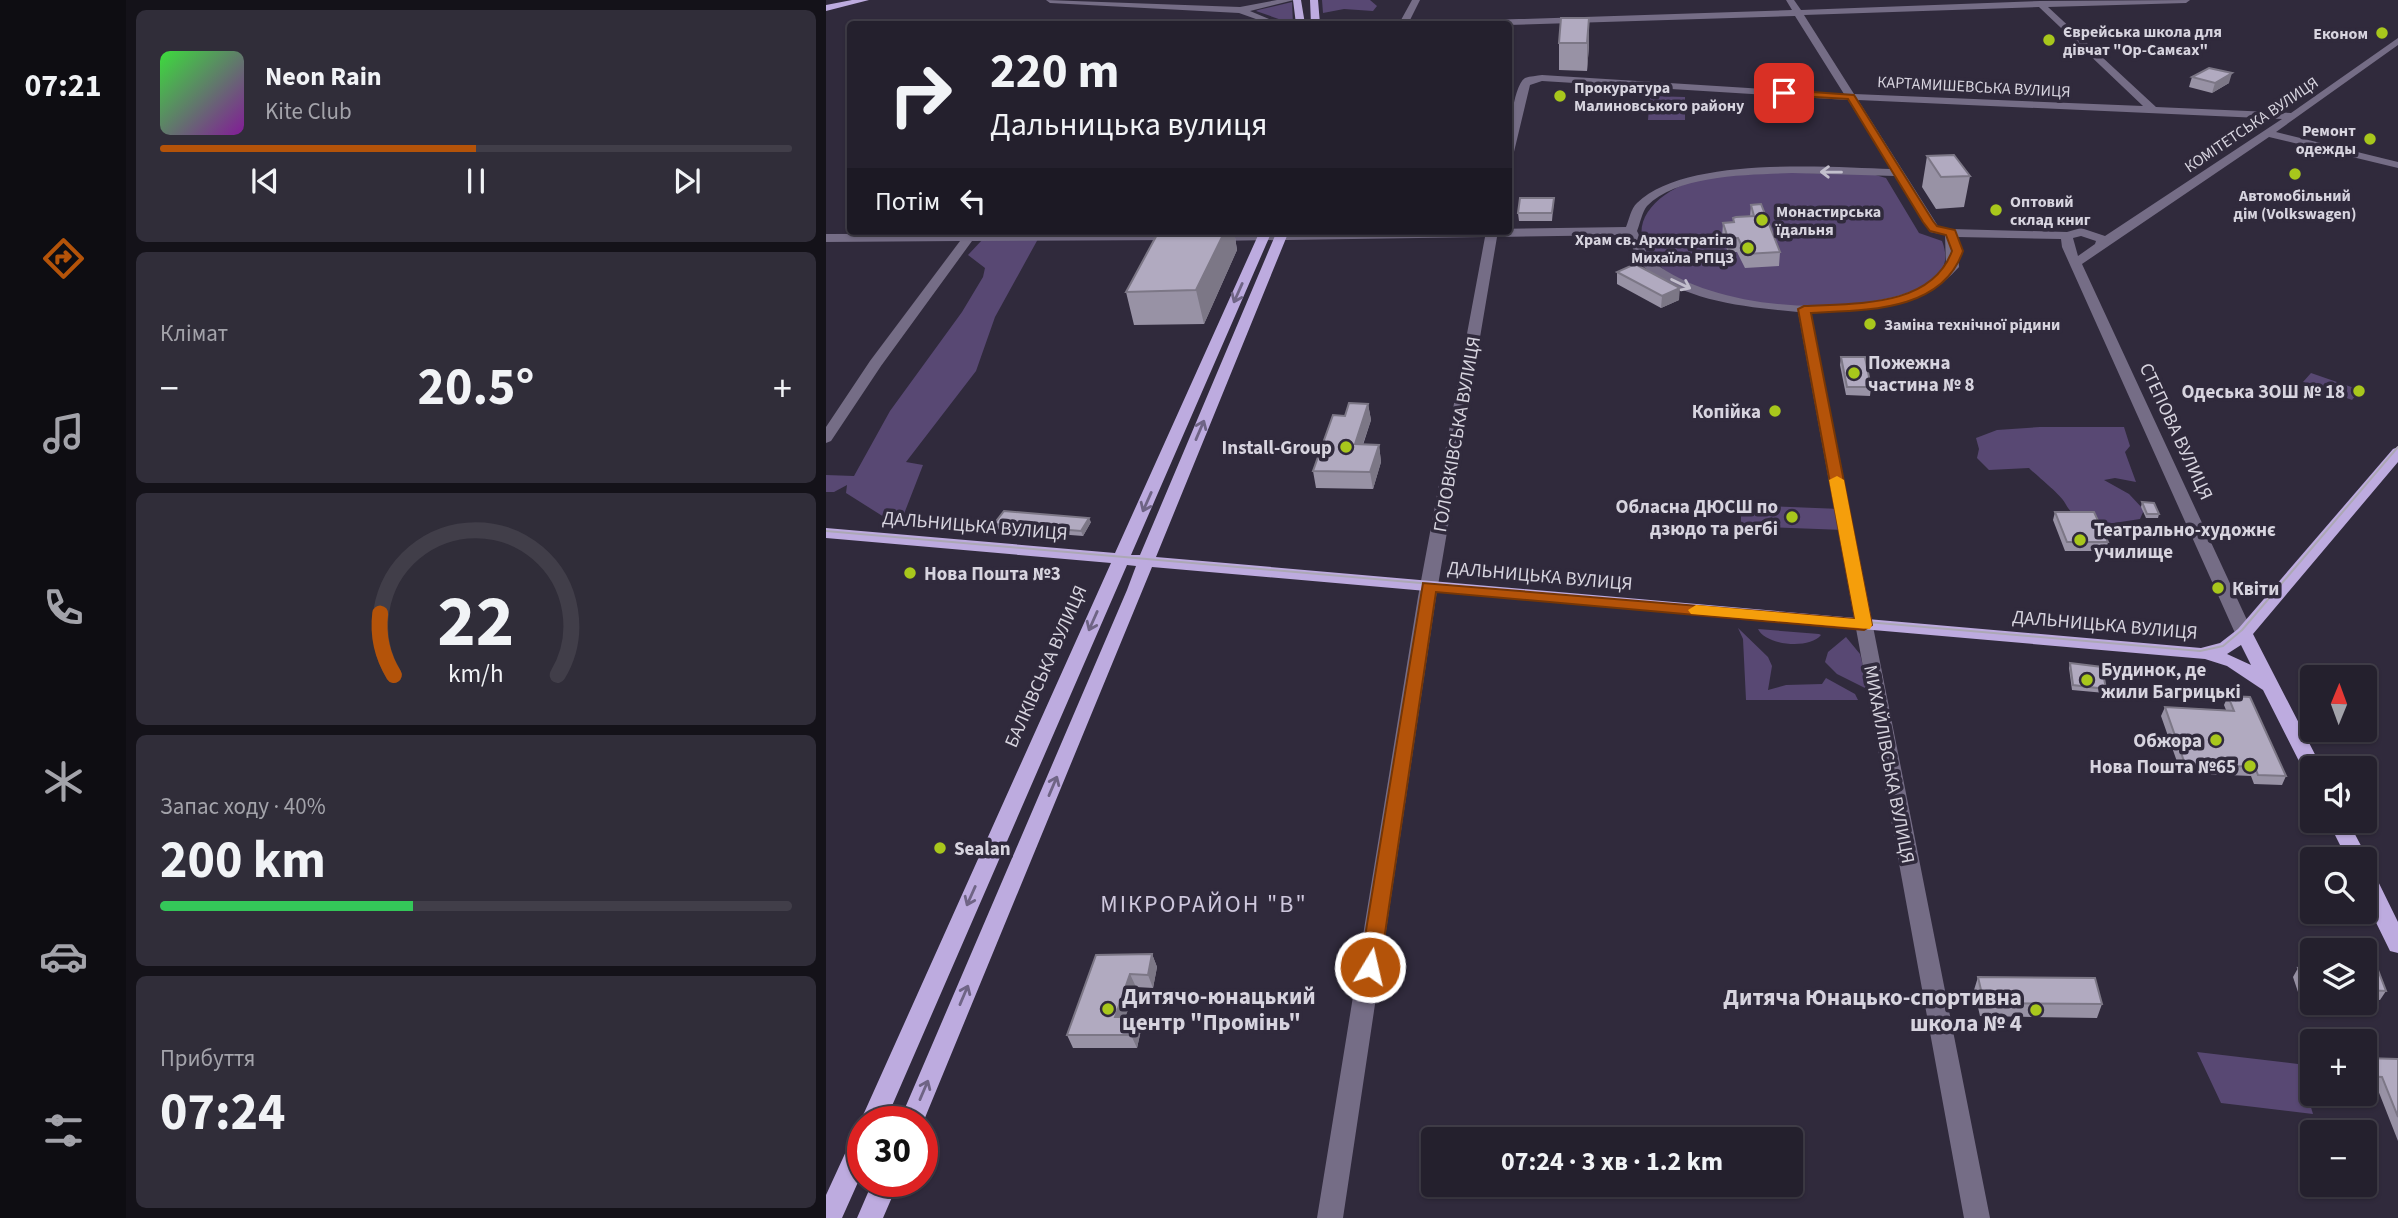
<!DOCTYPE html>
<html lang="uk">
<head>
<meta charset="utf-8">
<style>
  :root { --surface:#24202d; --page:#302d39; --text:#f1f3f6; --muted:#a3a3aa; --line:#413e49; --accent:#b45309 }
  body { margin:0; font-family:"Source Sans 3",sans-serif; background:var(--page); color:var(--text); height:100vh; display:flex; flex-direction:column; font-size:26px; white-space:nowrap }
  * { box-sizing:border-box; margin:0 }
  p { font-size:23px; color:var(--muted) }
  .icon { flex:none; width:38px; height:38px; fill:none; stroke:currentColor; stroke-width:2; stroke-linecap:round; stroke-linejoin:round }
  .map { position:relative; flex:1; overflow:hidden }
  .panel { display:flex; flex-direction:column; gap:10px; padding:10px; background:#141219; width:700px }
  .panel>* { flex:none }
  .top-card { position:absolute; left:21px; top:21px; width:665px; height:214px; border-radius:7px; box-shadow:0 2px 5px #0004,0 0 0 2px var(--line); background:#24202d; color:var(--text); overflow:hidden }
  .needle { width:46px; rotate:1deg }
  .controls { position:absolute; left:1474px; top:665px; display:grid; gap:14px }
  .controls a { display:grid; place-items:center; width:77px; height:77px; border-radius:7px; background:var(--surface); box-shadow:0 2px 5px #0004,0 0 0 2px var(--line); font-size:35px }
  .speed { position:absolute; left:21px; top:1106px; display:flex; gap:14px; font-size:35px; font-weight:700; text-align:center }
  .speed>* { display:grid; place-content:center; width:91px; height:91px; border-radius:50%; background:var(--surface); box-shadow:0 2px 5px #0004,0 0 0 2px var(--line); line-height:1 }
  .speed .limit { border:10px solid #d22; background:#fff; color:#111 }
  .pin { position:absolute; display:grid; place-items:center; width:60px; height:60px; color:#fff; margin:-30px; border-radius:14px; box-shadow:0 4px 10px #0006 }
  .me { position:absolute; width:77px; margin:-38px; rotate:9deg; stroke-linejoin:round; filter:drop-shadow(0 0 5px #0008) }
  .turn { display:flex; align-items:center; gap:24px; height:147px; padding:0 28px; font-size:32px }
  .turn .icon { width:91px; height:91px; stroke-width:2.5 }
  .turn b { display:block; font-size:49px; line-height:60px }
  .then { display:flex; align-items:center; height:66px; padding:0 28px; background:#0003; gap:14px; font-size:26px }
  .big { font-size:52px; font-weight:700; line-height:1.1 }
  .panel .card { flex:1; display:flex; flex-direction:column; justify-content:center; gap:10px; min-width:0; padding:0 24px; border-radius:10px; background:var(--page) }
  .panel .dial { align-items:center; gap:0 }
  .dial svg { height:182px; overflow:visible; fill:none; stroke:var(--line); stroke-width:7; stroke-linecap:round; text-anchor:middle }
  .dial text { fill:var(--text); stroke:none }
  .song { display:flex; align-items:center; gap:21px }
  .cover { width:84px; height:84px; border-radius:10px; background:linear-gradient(135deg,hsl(120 70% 55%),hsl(290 70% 35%)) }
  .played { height:7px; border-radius:4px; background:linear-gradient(90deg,var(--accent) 50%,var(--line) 50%) }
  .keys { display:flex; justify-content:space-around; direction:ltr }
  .heat { display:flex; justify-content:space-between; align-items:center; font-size:38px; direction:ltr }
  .charge { height:10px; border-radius:5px; background:linear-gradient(90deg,#34c759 40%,var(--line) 0) }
  .trip { position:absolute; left:595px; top:1127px; width:382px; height:70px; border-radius:7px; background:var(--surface); box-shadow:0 2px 5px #0004,0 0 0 2px var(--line); font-weight:700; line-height:70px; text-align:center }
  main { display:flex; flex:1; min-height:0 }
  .tabs { display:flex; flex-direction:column; width:126px; justify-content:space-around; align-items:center; background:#0e0d12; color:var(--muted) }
  .tabs .icon { width:49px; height:49px }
  .tabs .on { color:var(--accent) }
  .tabs b { font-size:32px; color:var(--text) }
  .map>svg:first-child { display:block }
  .green { fill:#584873 }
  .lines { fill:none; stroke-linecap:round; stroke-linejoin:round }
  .minor { fill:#756d86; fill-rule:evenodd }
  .major { fill:#bdabdf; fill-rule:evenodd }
  .tram { stroke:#aca8b5; stroke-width:2 }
  .wall { fill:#9892a5 }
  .shaded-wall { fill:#7c7786 }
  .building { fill:#b1aac0; stroke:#7c7786; stroke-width:2 }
  .oneway { stroke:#c3bfcd }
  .oneway2 { stroke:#6f6485 }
  .route { fill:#b45309; stroke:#753606; stroke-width:2 }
  .slow { fill:#f59e0b }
  .poi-dot { fill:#a8c71c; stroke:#302a3c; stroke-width:2.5 }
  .labels { text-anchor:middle; stroke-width:7; stroke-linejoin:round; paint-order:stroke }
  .far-poi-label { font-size:16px; font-weight:bold; fill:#d7d4df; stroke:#302a3c; text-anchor:start }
  .far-street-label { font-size:16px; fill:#d7d4df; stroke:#302a3c }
  .poi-label { font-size:19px; font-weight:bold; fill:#d7d4df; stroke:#302a3c; text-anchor:start }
  .street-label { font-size:19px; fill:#d7d4df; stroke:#302a3c }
  .near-poi-label { font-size:23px; font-weight:bold; fill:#d7d4df; stroke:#302a3c; text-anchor:start }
  .near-neighbourhood-label { font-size:24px; letter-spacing:2px; fill:#cec7dd; stroke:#302a3c }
</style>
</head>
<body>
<main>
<nav class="tabs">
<b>07:21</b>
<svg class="icon on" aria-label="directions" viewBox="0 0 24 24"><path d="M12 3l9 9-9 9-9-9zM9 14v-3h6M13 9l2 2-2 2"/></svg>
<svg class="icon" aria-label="music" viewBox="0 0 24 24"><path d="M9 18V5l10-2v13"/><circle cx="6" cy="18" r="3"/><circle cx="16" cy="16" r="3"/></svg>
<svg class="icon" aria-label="phone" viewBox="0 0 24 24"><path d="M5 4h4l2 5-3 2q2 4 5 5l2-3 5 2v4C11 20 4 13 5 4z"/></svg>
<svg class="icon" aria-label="climate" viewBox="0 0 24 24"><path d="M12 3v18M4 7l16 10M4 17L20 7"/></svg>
<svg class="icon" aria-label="car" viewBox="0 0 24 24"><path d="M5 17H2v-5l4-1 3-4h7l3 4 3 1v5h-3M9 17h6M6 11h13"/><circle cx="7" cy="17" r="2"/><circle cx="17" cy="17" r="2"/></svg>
<svg class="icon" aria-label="filters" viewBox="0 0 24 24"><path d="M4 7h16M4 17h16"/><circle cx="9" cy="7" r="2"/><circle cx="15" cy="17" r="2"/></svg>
</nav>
<section class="panel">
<div class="card">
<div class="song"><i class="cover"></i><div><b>Neon Rain</b><p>Kite Club</p></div></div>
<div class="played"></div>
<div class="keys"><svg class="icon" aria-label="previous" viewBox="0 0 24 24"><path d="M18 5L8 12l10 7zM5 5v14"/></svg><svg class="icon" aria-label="pause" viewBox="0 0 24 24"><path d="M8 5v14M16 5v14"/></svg><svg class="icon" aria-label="next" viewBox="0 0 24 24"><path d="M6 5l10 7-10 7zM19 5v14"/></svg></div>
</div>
<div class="card"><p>Клімат</p>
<div class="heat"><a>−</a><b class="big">20.5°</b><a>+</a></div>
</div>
<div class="card dial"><svg viewBox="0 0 100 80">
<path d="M14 69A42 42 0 1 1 86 69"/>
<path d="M14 69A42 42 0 0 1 8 42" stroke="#b45309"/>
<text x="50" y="56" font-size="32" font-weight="700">22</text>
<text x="50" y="72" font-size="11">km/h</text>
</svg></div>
<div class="card"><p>Запас ходу · 40%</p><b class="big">200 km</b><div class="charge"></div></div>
<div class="card"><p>Прибуття</p><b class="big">07:24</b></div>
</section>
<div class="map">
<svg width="1572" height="1218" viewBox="0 0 1572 1218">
  <rect width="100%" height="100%" fill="#302a3c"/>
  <path class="green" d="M496,0H544L551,6L547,11L518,9L497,13Z
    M466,2L467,24L430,11L432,10Z
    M824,96L859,97V120H822Z
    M1046,174L1060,178L1093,233L1116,241C1124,262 1117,273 1100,285C1048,322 899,309 847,276C779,232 834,182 891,176C942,170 995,174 1046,174Z
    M157,239H212L169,317L150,371L80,462L97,465L76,519L58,517L20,493L21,485L8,492H0V475L28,476L64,411L136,312L157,277L159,268L142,255Z
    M1485,373L1534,390L1526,400L1477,382Z
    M1214,427H1298L1304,446L1299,452L1310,482L1289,478L1278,480L1303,494L1318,510L1314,519C1285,523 1255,533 1239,503C1234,494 1211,476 1203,468L1163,470L1151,458L1153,449L1150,438L1171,430Z
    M915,505L1015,509L1018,530L915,526Z
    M912,628L942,657L946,666L942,690L960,685L996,684L1000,678L1029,694L1032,700H920L917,639Z
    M932,629L993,634L995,635C983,650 939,645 932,629Z
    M1020,637L1034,654L1043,690L1011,674L999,662L1002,652Z
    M1371,1052L1472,1064L1487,1114L1395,1103Z"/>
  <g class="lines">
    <path class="minor" d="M220,0L414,7L451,0H468L424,11L455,24H444L413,13L224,3Z
      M586,0H594L584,20L587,24H578L575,20Z
      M960,0H968L975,10L1214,1L1364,0L1360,3L1222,7L1330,107L1465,113L1572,38V45L1450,132L1572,162V168L1443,137L1256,264L1427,633L1418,639L1409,633L1236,247L1235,239L1131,237L1133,267C1096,310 1037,310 985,313L1164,1218H1138L972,312C920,307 861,302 819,268C810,261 806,244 801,235L671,237L610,597L517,1218H491L592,597L659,237L385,241L379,237L385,233L800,227C803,220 805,208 811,203C859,156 1001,167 1065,169L1022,100L716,81L704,85L687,156L682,159C682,144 686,86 699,78C704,76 711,76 716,75L1018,94L969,16L682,25L629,24L634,21L966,10ZM1213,7L1317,106L1028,94L978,15ZM1032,100L1456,119L1279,236L1255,228L1241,232L1125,229L1112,226ZM966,173L1069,176L1104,232L1119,235L1120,266C1111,274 1101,285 1091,289C1022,318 889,310 829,263C821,257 816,241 811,231C814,224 816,212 821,206C853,174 923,175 966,173ZM1255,236L1270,241L1269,244L1252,256L1247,238Z
      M354,233L360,237L358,240L146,241L55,366L5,441L0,443V427L44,361L134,241L0,242V234Z"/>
    <path class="major" d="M26,0H43L0,11V5Z
      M467,0H475L479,24H470Z
      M484,0H492L494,24H485Z
      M434,231H446L305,555H314L451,231H463L330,557L1375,648L1394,643L1412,629L1567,449L1572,447V462L1427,634L1496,768H1486V775L1479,773L1437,690L1401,666L1379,659L326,567L96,1125V1122H73L301,590L310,566L301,565L59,1122H37V1129L34,1122L285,563L0,538V528L289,553ZM1415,645L1425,665L1401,654Z
      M1502,821H1522L1542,859L1538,865V859H1521Z
      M1538,867L1546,869L1572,922V953L1564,951L1538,898Z
      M37,1130V1171L16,1218H0V1195L28,1134Z
      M47,1181H73L57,1218H31Z"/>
    <path class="tram" d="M0,531L1374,651L1397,646L1416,630L1572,447"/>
  </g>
  <path class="wall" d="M735,18L763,45L761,71L733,70V43Z
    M1366,77L1403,83L1386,93L1363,87Z
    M1101,156L1144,176L1138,207L1110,209L1096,187Z
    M728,198L726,221H693L692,213Z
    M925,205L954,252L953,266L919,268L911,252H902L896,237L897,223L907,222V218L924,216Z
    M333,231H408L411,250L378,324L308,325L300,292Z
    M791,272L853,300L835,308L791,284Z
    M1015,357L1045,387L1044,396L1020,395L1014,365Z
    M542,404L545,420L537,445H553L555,462L547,489L490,488L487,471L519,416Z
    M1316,502L1333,514L1332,518H1320L1315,507Z
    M1229,512L1282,542L1280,551H1239L1227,520Z
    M265,522L257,536L169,529L168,524Z
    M1244,663L1280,689L1279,693L1246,690L1243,668Z
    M1402,696L1460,776L1456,785L1428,784L1425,776L1355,773L1335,716L1339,707L1400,710L1398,705Z
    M326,954L331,967L327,988L310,987L299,1017H310L315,1030L311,1048H247L241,1035L270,955Z
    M1486,961V996L1473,995L1467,977L1472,968L1481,969Z
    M1538,964L1560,991L1554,1000L1538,999Z
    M1152,977L1276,1004L1271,1018L1154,1016L1148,990Z
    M1477,1055H1486V1083L1479,1082L1472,1064Z
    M1538,1058L1572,1059V1141L1550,1085H1538Z"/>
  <path class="shaded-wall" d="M763,18V45L761,71V43Z
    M1406,73L1403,83L1386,93L1389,83Z
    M399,231H408L411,250L378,324L370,290Z
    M854,288L853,300L835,308L836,296Z
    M542,404L545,420L531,461L529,444Z
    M553,445L555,462L547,489L544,472Z
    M263,518L265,522L257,536L255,531Z
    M326,954L331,967L327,988L322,975Z
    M304,974L310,987L295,1030L289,1017Z
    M310,1017L315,1030L311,1048L305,1035Z"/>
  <path class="building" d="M735,18H763L761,43H733Z
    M1383,68L1406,73L1389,83L1366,77Z
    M1128,155L1144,176L1115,177L1101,156Z
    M694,198H728L726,213H692Z
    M935,204L954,252L920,254L912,238H902L897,223L908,222L907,218L910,217L928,216L925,205Z
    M333,231H399L370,290L300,292Z
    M809,264L854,288L836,296L791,272Z
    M1015,357H1039L1045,387H1021Z
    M523,403L542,404L529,444L553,445L544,472L487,471L507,415L519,416Z
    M1316,502L1328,503L1333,514H1321Z
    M178,511L263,518L255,531L168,524Z
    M1229,512H1268L1282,542H1241Z
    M1244,663L1276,667L1280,689L1247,685Z
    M1402,696L1424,697L1460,776L1432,775L1429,767L1359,764L1339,707L1408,711Z
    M326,954L322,975L304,974L289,1017H310L305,1035H241L270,955Z
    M1538,964L1550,965L1560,991L1538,990Z
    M1472,968L1486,970V986H1478Z
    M1152,977L1269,978L1276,1004L1158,1003Z
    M1477,1055H1486V1074H1484Z
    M1538,1058L1572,1059V1117L1556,1077L1538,1076Z"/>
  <defs><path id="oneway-shaft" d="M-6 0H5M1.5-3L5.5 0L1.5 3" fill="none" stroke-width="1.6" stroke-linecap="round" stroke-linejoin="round" transform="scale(1.75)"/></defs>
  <g class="oneway">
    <use href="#oneway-shaft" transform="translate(1005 172) rotate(-179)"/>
    <use href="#oneway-shaft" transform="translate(855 284) rotate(26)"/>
  </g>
  <g class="oneway2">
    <use href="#oneway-shaft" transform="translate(412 293) rotate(114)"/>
    <use href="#oneway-shaft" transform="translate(374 430) rotate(-67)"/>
    <use href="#oneway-shaft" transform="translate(321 502) rotate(114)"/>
    <use href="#oneway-shaft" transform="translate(267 621) rotate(114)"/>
    <use href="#oneway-shaft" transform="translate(227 786) rotate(-67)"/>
    <use href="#oneway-shaft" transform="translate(145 896) rotate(114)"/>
    <use href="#oneway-shaft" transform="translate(138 995) rotate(-67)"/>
    <use href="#oneway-shaft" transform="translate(98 1090) rotate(-67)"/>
  </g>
  <path class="route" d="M958,90L1028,95L1107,221L1111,226L1129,230L1137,251C1116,312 1040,310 985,313L1046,625L1038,630L610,592L554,967L551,973L544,976L537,973L534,967L597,583L1029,619L972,309L978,306C1029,303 1105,308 1126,251L1120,235L1104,231L1097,222L1022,99L955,95Z"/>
  <path class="slow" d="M1011,476L1018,480L1046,625L1044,629L865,614L862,610L870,605L1029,619L1003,480Z"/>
  <g class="poi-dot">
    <circle cx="1556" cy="33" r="7"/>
    <circle cx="1223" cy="40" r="7"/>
    <circle cx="734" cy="96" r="7"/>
    <circle cx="1544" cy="139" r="7"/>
    <circle cx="1469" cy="174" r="7"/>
    <circle cx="1170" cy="210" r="7"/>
    <circle cx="936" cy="220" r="7"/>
    <circle cx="922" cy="248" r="7"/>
    <circle cx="1044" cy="324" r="7"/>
    <circle cx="1028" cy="373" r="7"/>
    <circle cx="1533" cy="391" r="7"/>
    <circle cx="949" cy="411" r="7"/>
    <circle cx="520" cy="447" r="7"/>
    <circle cx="966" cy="517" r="7"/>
    <circle cx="1254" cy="540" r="7"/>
    <circle cx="84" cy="573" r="7"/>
    <circle cx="1392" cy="588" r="7"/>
    <circle cx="1261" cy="680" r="7"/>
    <circle cx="1390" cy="740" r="7"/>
    <circle cx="1424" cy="766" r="7"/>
    <circle cx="114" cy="848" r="7"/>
    <circle cx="282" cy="1009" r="7"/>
    <circle cx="1210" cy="1010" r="7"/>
  </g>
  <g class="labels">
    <g class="far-poi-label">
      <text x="1237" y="37">Єврейська школа для<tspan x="1237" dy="18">дівчат "Ор-Самєах"</tspan></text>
      <text x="1542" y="39" text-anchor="end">Економ</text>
      <text x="748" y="93">Прокуратура<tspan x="748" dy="18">Малиновського району</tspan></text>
      <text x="1530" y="136" text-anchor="end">Ремонт<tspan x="1530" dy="18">одежды</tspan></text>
      <text x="1469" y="201" text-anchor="middle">Автомобільний<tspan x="1469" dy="18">дім (Volkswagen)</tspan></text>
      <text x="1184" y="207">Оптовий<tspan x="1184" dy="18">склад книг</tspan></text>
      <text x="950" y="217">Монастирська<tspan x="950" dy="18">їдальня</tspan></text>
      <text x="908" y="245" text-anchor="end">Храм св. Архистратіга<tspan x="908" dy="18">Михаїла РПЦЗ</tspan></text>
      <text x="1058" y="330">Заміна технічної рідини</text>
    </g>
    <g class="far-street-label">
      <text transform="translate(1148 86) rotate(3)" y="6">КАРТАМИШЕВСЬКА ВУЛИЦЯ</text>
      <text transform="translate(1425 124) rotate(-34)" y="6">КОМІТЕТСЬКА ВУЛИЦЯ</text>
    </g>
    <g class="poi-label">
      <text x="1042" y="369">Пожежна<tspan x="1042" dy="22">частина № 8</tspan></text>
      <text x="1519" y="398" text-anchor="end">Одеська ЗОШ № 18</text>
      <text x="935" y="418" text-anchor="end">Копійка</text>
      <text x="506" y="454" text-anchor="end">Install-Group</text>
      <text x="952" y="513" text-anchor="end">Обласна ДЮСШ по<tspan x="952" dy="22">дзюдо та регбі</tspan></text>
      <text x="1268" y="536">Театрально-художнє<tspan x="1268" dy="22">училище</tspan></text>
      <text x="98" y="580">Нова Пошта №3</text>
      <text x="1406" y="595">Квіти</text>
      <text x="1275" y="676">Будинок, де<tspan x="1275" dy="22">жили Багрицькі</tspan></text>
      <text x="1376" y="747" text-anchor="end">Обжора</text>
      <text x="1410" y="773" text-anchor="end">Нова Пошта №65</text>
      <text x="128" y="855">Sealan</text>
    </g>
    <g class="street-label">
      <text transform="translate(1351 431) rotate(65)" y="7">СТЕПОВА ВУЛИЦЯ</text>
      <text transform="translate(630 434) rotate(-80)" y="7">ГОЛОВКІВСЬКА ВУЛИЦЯ</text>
      <text transform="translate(149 525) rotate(5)" y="7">ДАЛЬНИЦЬКА ВУЛИЦЯ</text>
      <text transform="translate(714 575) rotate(5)" y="7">ДАЛЬНИЦЬКА ВУЛИЦЯ</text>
      <text transform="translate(1279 624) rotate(5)" y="7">ДАЛЬНИЦЬКА ВУЛИЦЯ</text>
      <text transform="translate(219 666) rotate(-66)" y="7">БАЛКІВСЬКА ВУЛИЦЯ</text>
      <text transform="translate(1064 764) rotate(79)" y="7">МИХАЙЛІВСЬКА ВУЛИЦЯ</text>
    </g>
    <g class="near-poi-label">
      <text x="296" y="1004">Дитячо-юнацький<tspan x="296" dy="26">центр "Промінь"</tspan></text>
      <text x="1196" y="1005" text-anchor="end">Дитяча Юнацько-спортивна<tspan x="1196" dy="26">школа № 4</tspan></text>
    </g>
    <g class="near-neighbourhood-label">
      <text x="378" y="912">МІКРОРАЙОН "В"</text>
    </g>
  </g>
</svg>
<div class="controls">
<a><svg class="needle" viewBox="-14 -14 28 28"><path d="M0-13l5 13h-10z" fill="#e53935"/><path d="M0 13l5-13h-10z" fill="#a3a3aa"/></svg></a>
<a><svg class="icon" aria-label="sound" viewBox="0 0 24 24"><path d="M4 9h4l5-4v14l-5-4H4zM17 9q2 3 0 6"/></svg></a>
<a><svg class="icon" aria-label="search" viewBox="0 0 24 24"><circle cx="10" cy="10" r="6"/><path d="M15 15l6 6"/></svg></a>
<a><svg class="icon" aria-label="layers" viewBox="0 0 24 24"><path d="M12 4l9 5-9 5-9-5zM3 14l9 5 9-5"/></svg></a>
<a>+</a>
<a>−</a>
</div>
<div class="speed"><div class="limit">30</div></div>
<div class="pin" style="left:958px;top:93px;background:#d93025"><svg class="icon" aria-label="arrive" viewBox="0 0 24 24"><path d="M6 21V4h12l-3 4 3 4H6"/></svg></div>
<svg class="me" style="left:544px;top:967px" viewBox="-20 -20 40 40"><circle r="17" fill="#b45309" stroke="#fff" stroke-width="3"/><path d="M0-11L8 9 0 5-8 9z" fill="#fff"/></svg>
<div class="trip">07:24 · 3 хв · 1.2 km</div>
<div class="top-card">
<div class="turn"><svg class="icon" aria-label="right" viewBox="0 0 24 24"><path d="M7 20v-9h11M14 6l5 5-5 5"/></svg><div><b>220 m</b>Дальницька вулиця</div></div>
<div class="then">Потім<svg class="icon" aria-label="left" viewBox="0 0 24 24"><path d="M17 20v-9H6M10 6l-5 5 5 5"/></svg></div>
</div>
</div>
</main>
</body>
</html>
